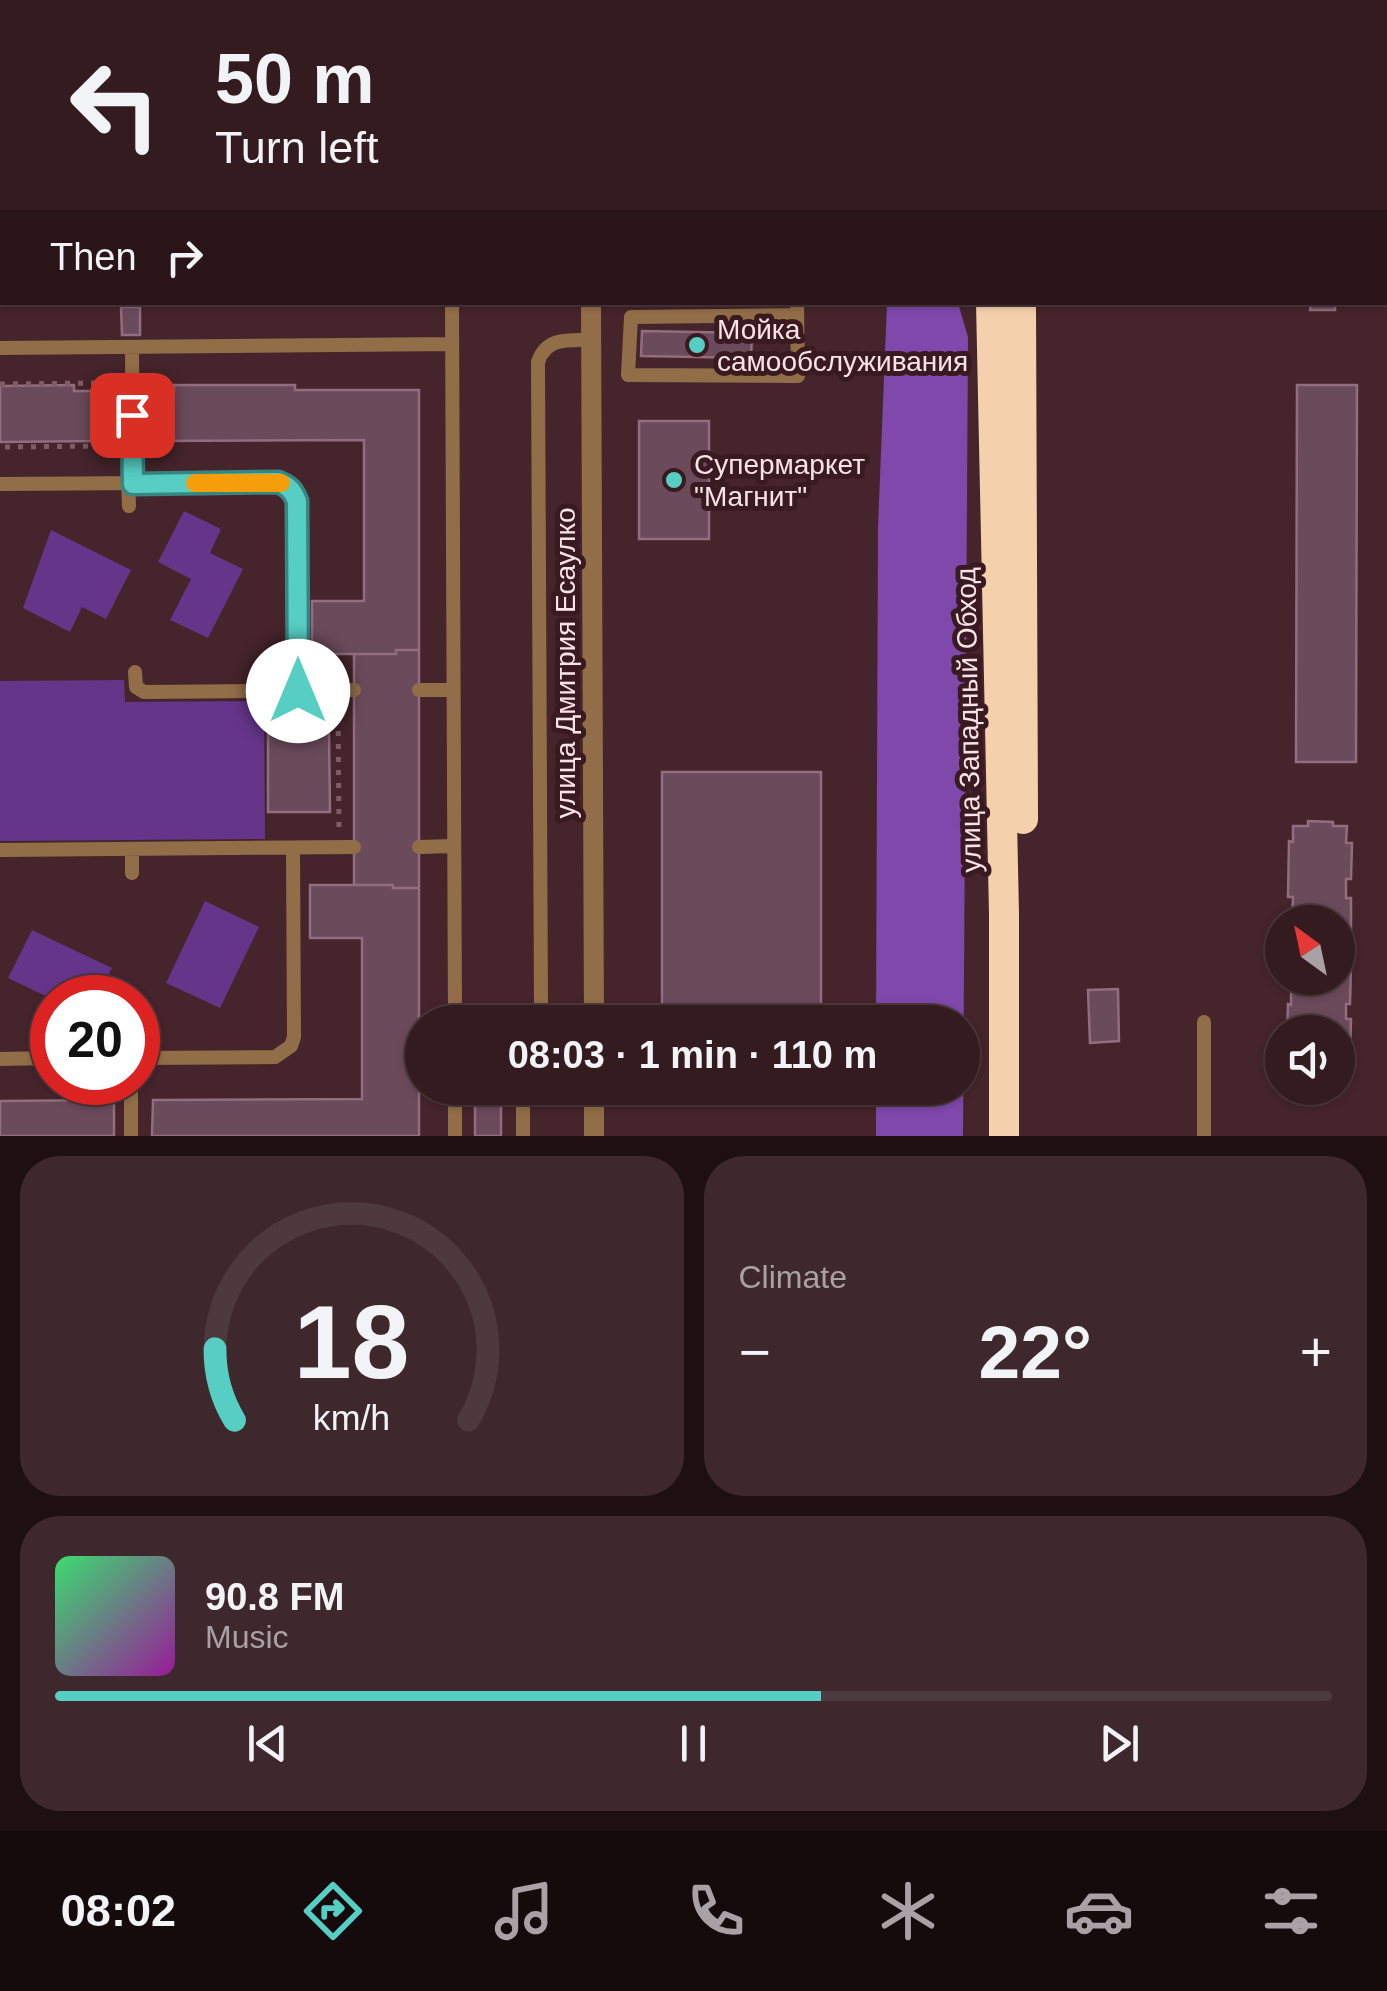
<!DOCTYPE html>
<html lang="en">
<head>
<meta charset="utf-8">
<style>
  :root { --surface:#341b20; --page:#3f282d; --text:#f1f3f6; --muted:#a9a1a5; --line:#4e393e; --accent:#56cec3 }
  body { margin:0; font-family:Helvetica,sans-serif; background:var(--page); color:var(--text); height:100vh; display:flex; flex-direction:column; font-size:38px; white-space:nowrap }
  * { box-sizing:border-box; margin:0 }
  p { font-size:32px; color:var(--muted) }
  .icon { flex:none; width:55px; height:55px; fill:none; stroke:currentColor; stroke-width:2; stroke-linecap:round; stroke-linejoin:round }
  .map { position:relative; height:1136px; overflow:hidden }
  .side { display:flex; flex-direction:column; gap:20px; padding:20px; background:#1d0f12; flex:1 }
  .side>* { flex:none }
  .hud { position:absolute; left:0px; top:0px; width:1388px; height:305px; box-shadow:0 2px 8px #0004,0 0 0 2px var(--line); background:#341b20; color:var(--text); overflow:hidden }
  .needle { width:65px; rotate:327deg }
  .controls { position:absolute; left:1265px; top:905px; display:grid; gap:20px }
  .controls a { display:grid; place-items:center; width:90px; height:90px; border-radius:50%; background:var(--surface); box-shadow:0 2px 8px #0004,0 0 0 2px var(--line); font-size:50px }
  .speed { position:absolute; left:30px; top:975px; display:flex; gap:20px; font-size:50px; font-weight:700; text-align:center }
  .speed>* { display:grid; place-content:center; width:130px; height:130px; border-radius:50%; background:var(--surface); box-shadow:0 2px 8px #0004,0 0 0 2px var(--line); line-height:1 }
  .speed .limit { border:15px solid #d22; background:#fff; color:#111 }
  .pin { position:absolute; display:grid; place-items:center; width:85px; height:85px; color:#fff; margin:-42px; border-radius:20px; box-shadow:0 5px 15px #0006 }
  .me { position:absolute; width:110px; margin:-55px; rotate:0deg; stroke-linejoin:round; filter:drop-shadow(0 0 8px #0008) }
  .turn { display:flex; align-items:center; gap:35px; height:210px; padding:0 50px; font-size:45px }
  .turn .icon { width:130px; height:130px; stroke-width:2.5 }
  .turn b { display:block; font-size:70px; line-height:85px }
  .then { display:flex; align-items:center; height:95px; padding:0 50px; background:#0003; gap:20px; font-size:38px }
  .big { font-size:75px; font-weight:800; line-height:1.1 }
  .side .widget { flex:1; display:flex; flex-direction:column; justify-content:center; gap:15px; min-width:0; padding:0 35px; border-radius:40px; background:var(--page) }
  .side .dial { align-items:center; gap:0 }
  .dial svg { height:260px; overflow:visible; fill:none; stroke:var(--line); stroke-width:7; stroke-linecap:round; text-anchor:middle }
  .dial text { fill:var(--text); stroke:none }
  .song { display:flex; align-items:center; gap:30px }
  .cover { width:120px; height:120px; border-radius:15px; background:linear-gradient(135deg,hsl(140 70% 55%),hsl(300 70% 35%)) }
  .played { height:10px; border-radius:5px; background:linear-gradient(90deg,var(--accent) 60%,var(--line) 60%) }
  .keys { display:flex; justify-content:space-around; direction:ltr }
  .heat { display:flex; justify-content:space-between; align-items:center; font-size:55px; direction:ltr }
  .side .tiles { flex:1; display:grid; gap:20px; grid-template-columns:1fr 1fr }
  .widget:last-child { grid-column:span 2 }
  .trip { position:absolute; left:405px; top:1005px; width:575px; height:100px; border-radius:50px; background:var(--surface); box-shadow:0 2px 8px #0004,0 0 0 2px var(--line); font-weight:800; line-height:100px; text-align:center }
  .tabs { display:flex; height:160px; justify-content:space-around; align-items:center; background:#150b0d; color:var(--muted) }
  .tabs .icon { width:70px; height:70px }
  .tabs .on { color:var(--accent) }
  .tabs b { font-size:45px; color:var(--text) }
  .map>svg:first-child { display:block }
  .green { fill:#65358a }
  .forest { fill:#7f48ab }
  .building { fill:#6b4a5b; stroke:#916d7f; stroke-width:2.5 }
  .lines { fill:none; stroke-linecap:round; stroke-linejoin:round }
  .path { stroke:#7c5e64; stroke-width:5; stroke-dasharray:5 8; stroke-linecap:butt }
  .lane { stroke:#926e48; stroke-width:14 }
  .street { stroke:#926e48; stroke-width:20 }
  .highway { stroke:#f4d1ac; stroke-width:30 }
  .route-casing { stroke:#38867f; stroke-width:25 }
  .route { stroke:#56cec3; stroke-width:18 }
  .slow { stroke:#f59e0b; stroke-width:18 }
  .poi-dot { fill:#56cec3; stroke:#3a1a21; stroke-width:4 }
  .labels { text-anchor:middle; stroke-width:10; stroke-linejoin:round; paint-order:stroke }
  .poi-label { font-size:28px; fill:#fae3e7; stroke:#3a1a21; text-anchor:start }
  .street-label { font-size:28px; fill:#fae3e7; stroke:#3a1a21 }
</style>
</head>
<body>
<div class="map">
<svg width="1387" height="1136" viewBox="0 0 1387 1136">
  <rect width="100%" height="100%" fill="#45242b"/>
  <path class="green" d="M184,511L221,529L210,553L243,569L208,638L170,620L191,579L158,562Z
    M51,530L131,570L106,619L82,607L70,632L23,608Z
    M124,680L125,702L264,701L265,839L0,841V681Z
    M205,901L259,927L220,1008L166,983Z
    M32,930L112,968L97,997L52,998V999L8,978Z"/>
  <path class="forest" d="M887,303H958L968,337L963,1136H876V1088H962V1022H876L878,527Z"/>
  <path class="building" d="M133,0H199V2H133Z
    M410,0H469V2H410Z
    M1296,302H1351V305H1335V310H1310L1311,305H1296Z
    M121,307H140V335H122Z
    M642,331L752,333L751,358L641,356Z
    M74,385V391H96V441L0,442V386Z
    M174,385H295V390H419V650H396V654H312V601H364V440L152,441V391H174Z
    M1297,385H1357L1356,762H1296Z
    M639,421H709V539H639Z
    M396,650H419V888H393V885H354V654H396Z
    M268,732H329L330,812H268Z
    M662,772H821V1022H662Z
    M1308,821L1333,822V826H1347L1346,843H1352L1351,879H1346V898H1351V938H1346V965H1351L1350,1004H1346V1019H1351L1350,1057H1345V1074H1338V1032H1287L1288,1004L1291,1005V978H1338V922H1292L1293,897H1288L1289,841L1293,842V826H1308Z
    M310,885H393V888H419V1136H152L153,1100L362,1099V938H310Z
    M1118,989L1119,1041L1090,1043L1088,990Z
    M475,1088H501V1136H475Z
    M114,1100V1136H0V1101Z"/>
  <g class="lines">
    <path class="path" d="M941,2L942,0
      M0,384L103,383L104,446L0,447
      M338,705L339,829
      M471,1015L520,1014"/>
    <path class="lane" d="M802,2V0
      M452,302L455,1022
      M797,315L631,317L628,375L798,376L797,302
      M132,347L133,484
      M0,348L452,344
      M128,483L129,506
      M0,484L278,482L287,485L297,501L298,691
      M135,672L136,687L144,692L354,690
      M419,690H453
      M419,847L454,846
      M0,850L354,847
      M132,873V849
      M538,1022L541,1009L538,362C546,337 569,340 591,340
      M138,1058L275,1057L291,1046L294,1037L293,848
      M0,1059L52,1058
      M131,1082V1136
      M455,1088V1136
      M523,1088V1136
      M1204,1136V1022"/>
    <path class="street" d="M0,186H2
      M0,219H2
      M591,302L594,1022
      M594,1088V1136"/>
    <path class="highway" d="M1000,2V0
      M1022,2V0
      M991,302L1004,914V1136
      M1021,302L1023,819"/>
  </g>
  <g class="lines">
    <defs>
      <path id="route" d="M132,415L133,484L278,482C289,486 293,491 297,501L298,691"/>
    </defs>
    <use href="#route" class="route-casing"/>
    <use href="#route" class="route"/>
    <path class="slow" d="M195,483H281"/>
  </g>
  <g class="poi-dot">
    <circle cx="697" cy="345" r="10"/>
    <circle cx="674" cy="480" r="10"/>
  </g>
  <g class="labels">
    <g class="poi-label">
      <text x="717" y="339">Мойка<tspan x="717" dy="32">самообслуживания</tspan></text>
      <text x="694" y="474">Супермаркет<tspan x="694" dy="32">"Магнит"</tspan></text>
    </g>
    <g class="street-label">
      <text transform="translate(565 663) rotate(-90)" y="10">улица Дмитрия Есаулко</text>
      <text transform="translate(968 720) rotate(-91)" y="10">улица Западный Обход</text>
    </g>
  </g>
</svg>
<div class="controls">
<a><svg class="needle" viewBox="-14 -14 28 28"><path d="M0-13l5 13h-10z" fill="#e53935"/><path d="M0 13l5-13h-10z" fill="#a9a1a5"/></svg></a>
<a><svg class="icon" aria-label="sound" viewBox="0 0 24 24"><path d="M4 9h4l5-4v14l-5-4H4zM17 9q2 3 0 6"/></svg></a>
</div>
<div class="speed"><div class="limit">20</div></div>
<div class="pin" style="left:132px;top:415px;background:#d93025"><svg class="icon" aria-label="arrive" viewBox="0 0 24 24"><path d="M6 21V4h12l-3 4 3 4H6"/></svg></div>
<svg class="me" style="left:298px;top:691px" viewBox="-20 -20 40 40"><circle r="19" fill="#fff"/><path d="M0-13L10 11 0 6-10 11z" fill="#56cec3"/></svg>
<div class="trip">08:03 · 1 min · 110 m</div>
<div class="hud">
<div class="turn"><svg class="icon" aria-label="left" viewBox="0 0 24 24"><path d="M17 20v-9H6M10 6l-5 5 5 5"/></svg><div><b>50 m</b>Turn left</div></div>
<div class="then">Then<svg class="icon" aria-label="right" viewBox="0 0 24 24"><path d="M7 20v-9h11M14 6l5 5-5 5"/></svg></div>
</div>
</div>
<section class="side">
<div class="tiles">
<div class="widget dial"><svg viewBox="0 0 100 80">
<path d="M14 69A42 42 0 1 1 86 69"/>
<path d="M14 69A42 42 0 0 1 8 47" stroke="#56cec3"/>
<text x="50" y="56" font-size="32" font-weight="700">18</text>
<text x="50" y="72" font-size="11">km/h</text>
</svg></div>
<div class="widget"><p>Climate</p>
<div class="heat"><a>−</a><b class="big">22°</b><a>+</a></div>
</div>
<div class="widget">
<div class="song"><i class="cover"></i><div><b>90.8 FM</b><p>Music</p></div></div>
<div class="played"></div>
<div class="keys"><svg class="icon" aria-label="previous" viewBox="0 0 24 24"><path d="M18 5L8 12l10 7zM5 5v14"/></svg><svg class="icon" aria-label="pause" viewBox="0 0 24 24"><path d="M8 5v14M16 5v14"/></svg><svg class="icon" aria-label="next" viewBox="0 0 24 24"><path d="M6 5l10 7-10 7zM19 5v14"/></svg></div>
</div>
</div>
</section>
<nav class="tabs">
<b>08:02</b>
<svg class="icon on" aria-label="directions" viewBox="0 0 24 24"><path d="M12 3l9 9-9 9-9-9zM9 14v-3h6M13 9l2 2-2 2"/></svg>
<svg class="icon" aria-label="music" viewBox="0 0 24 24"><path d="M9 18V5l10-2v13"/><circle cx="6" cy="18" r="3"/><circle cx="16" cy="16" r="3"/></svg>
<svg class="icon" aria-label="phone" viewBox="0 0 24 24"><path d="M5 4h4l2 5-3 2q2 4 5 5l2-3 5 2v4C11 20 4 13 5 4z"/></svg>
<svg class="icon" aria-label="climate" viewBox="0 0 24 24"><path d="M12 3v18M4 7l16 10M4 17L20 7"/></svg>
<svg class="icon" aria-label="car" viewBox="0 0 24 24"><path d="M5 17H2v-5l4-1 3-4h7l3 4 3 1v5h-3M9 17h6M6 11h13"/><circle cx="7" cy="17" r="2"/><circle cx="17" cy="17" r="2"/></svg>
<svg class="icon" aria-label="filters" viewBox="0 0 24 24"><path d="M4 7h16M4 17h16"/><circle cx="9" cy="7" r="2"/><circle cx="15" cy="17" r="2"/></svg>
</nav>
</body>
</html>
